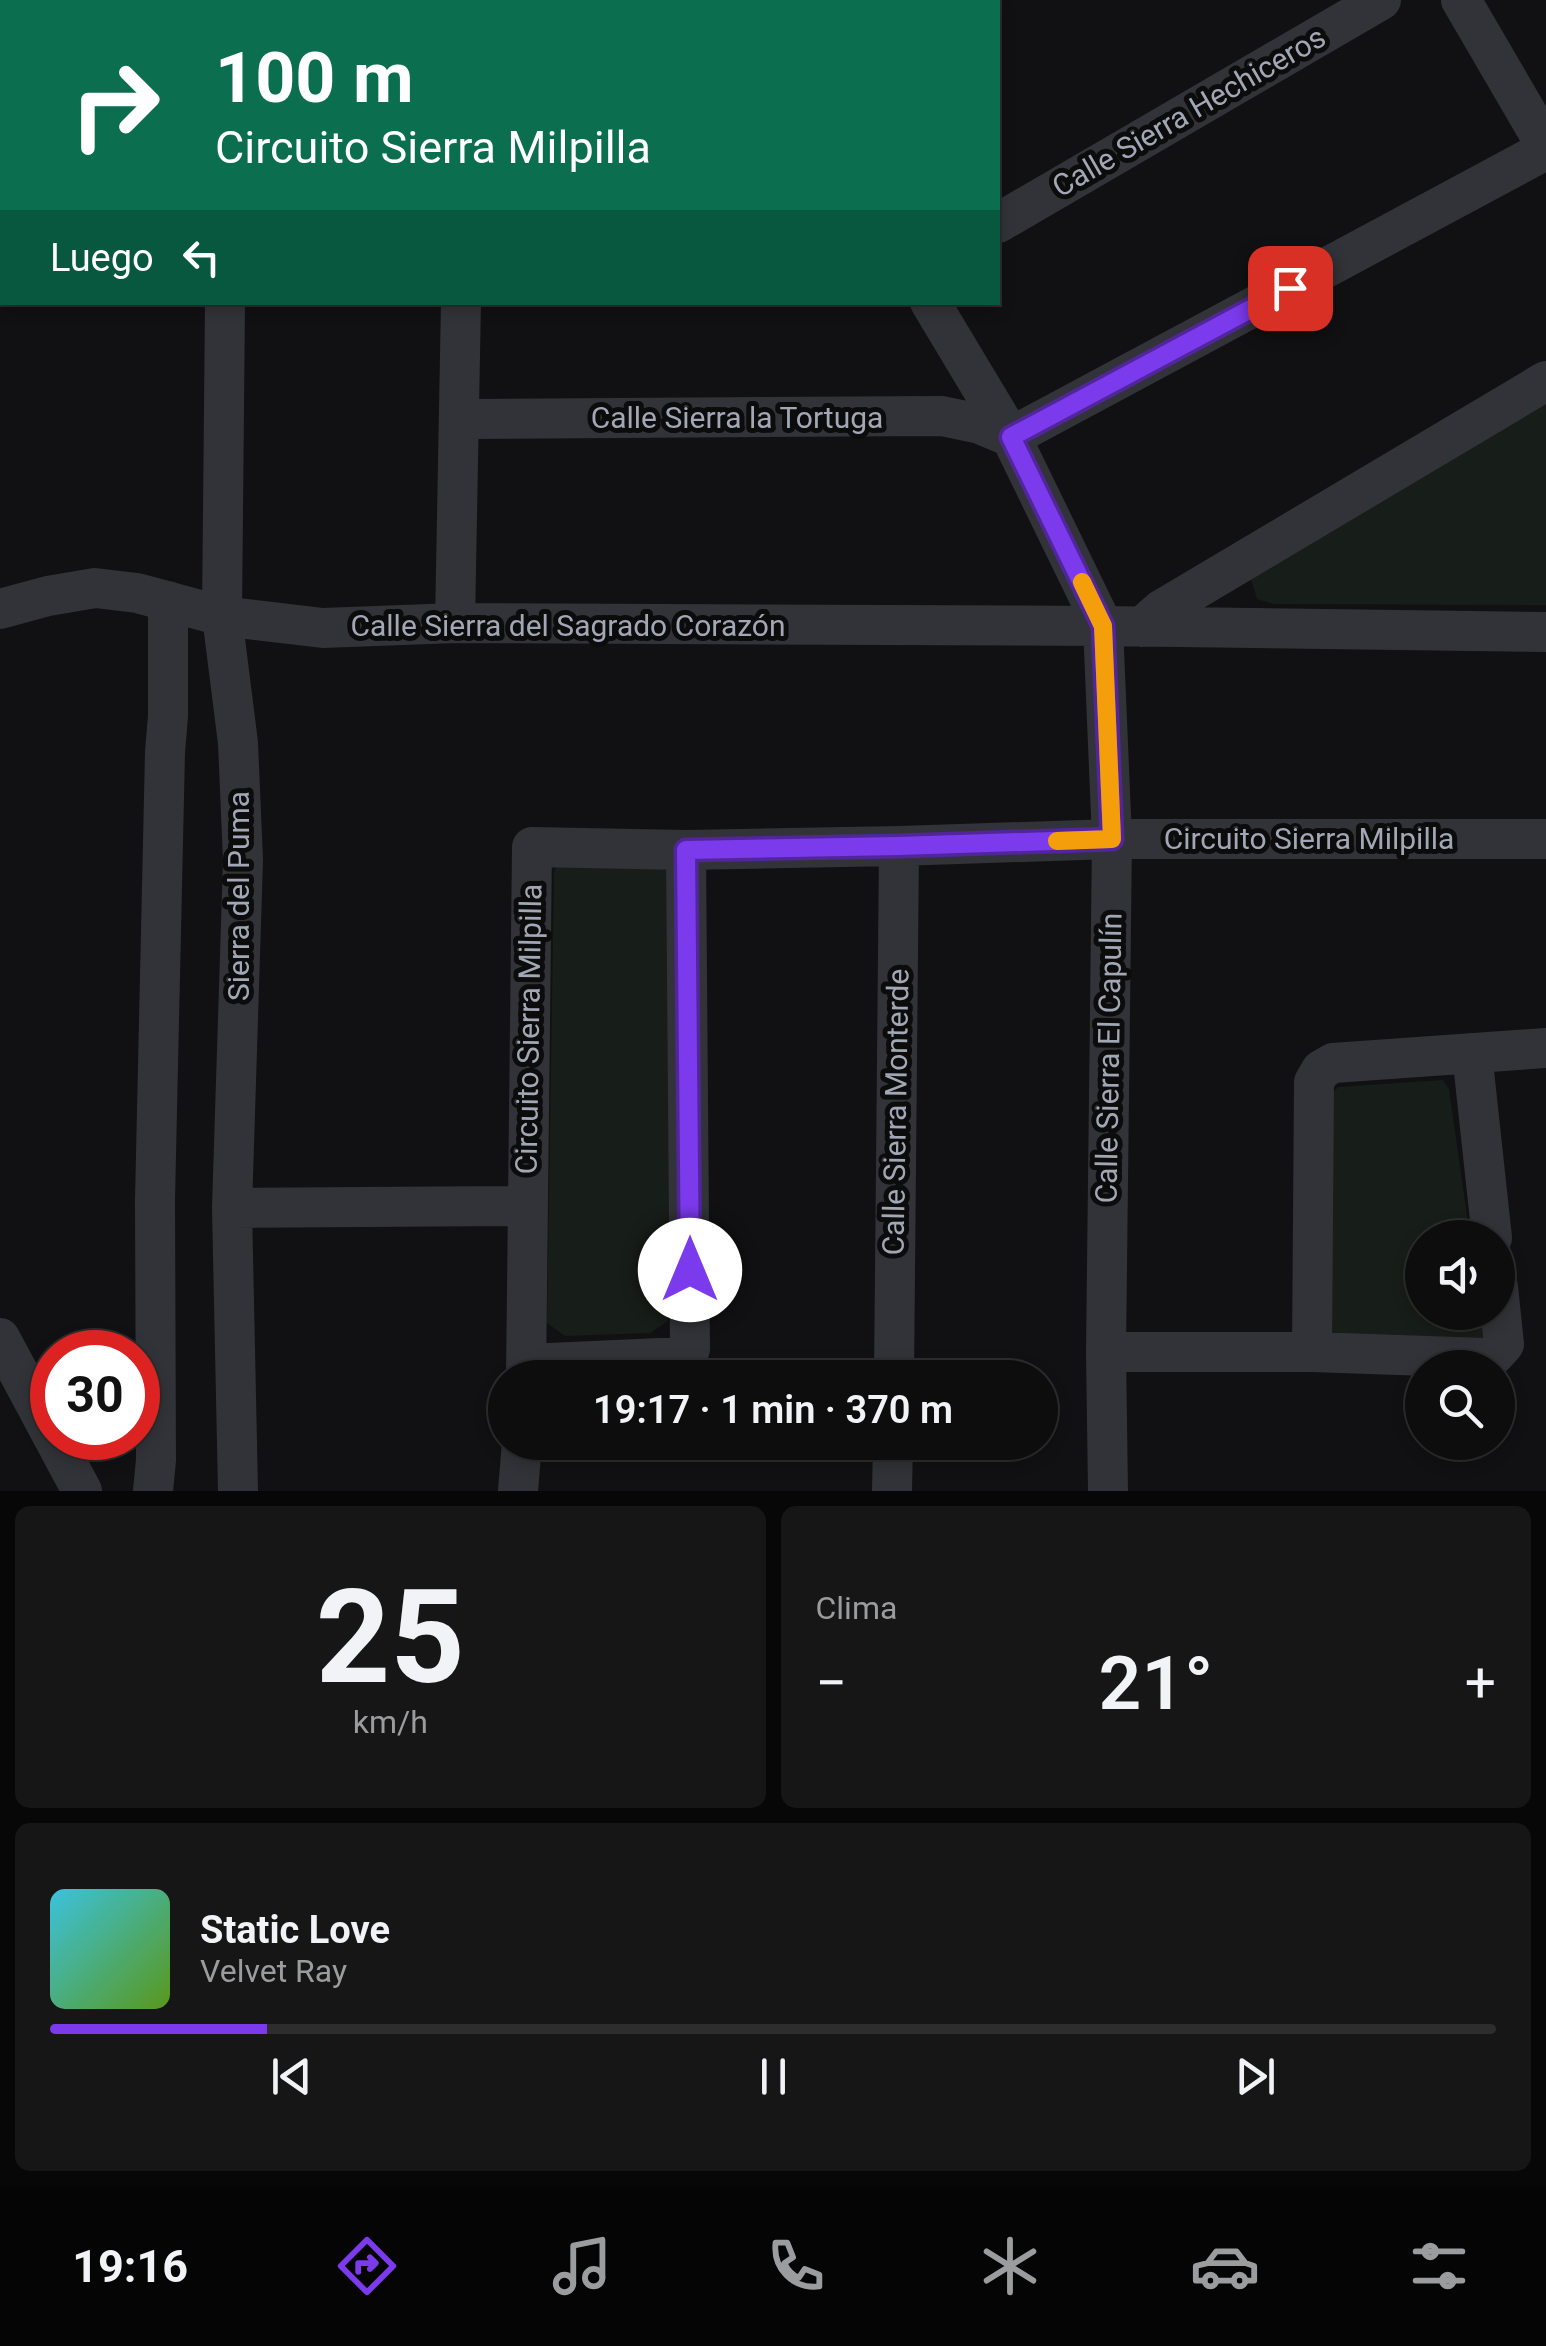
<!DOCTYPE html>
<html lang="es">
<head>
<meta charset="utf-8">
<style>
  :root { --surface:#0d0d0e; --page:#161617; --text:#f1f3f6; --muted:#9a9c9e; --line:#2d2d2e; --accent:#7c3aed }
  body { margin:0; font-family:Roboto,sans-serif; background:var(--page); color:var(--text); height:100vh; display:flex; flex-direction:column; font-size:38px; white-space:nowrap }
  * { box-sizing:border-box; margin:0 }
  p { font-size:32px; color:var(--muted) }
  .icon { flex:none; width:55px; height:55px; fill:none; stroke:currentColor; stroke-width:2; stroke-linecap:round; stroke-linejoin:round }
  .map { position:relative; height:1491px; overflow:hidden }
  .panel { display:flex; flex-direction:column; gap:15px; padding:15px; background:#070708; flex:1 }
  .panel>* { flex:none }
  .top-card { position:absolute; left:0px; top:0px; width:1000px; height:305px; box-shadow:0 5px 15px #0003,0 0 0 2px var(--line); background:#0b6e4f; color:#fff; overflow:hidden }
  .fabs { position:absolute; left:1405px; top:1220px; display:grid; gap:20px }
  .fabs a { display:grid; place-items:center; width:110px; height:110px; border-radius:50%; background:var(--surface); box-shadow:0 5px 15px #0003,0 0 0 2px var(--line); font-size:50px }
  .speed { position:absolute; left:30px; top:1330px; display:flex; gap:20px; font-size:50px; font-weight:700; text-align:center }
  .speed>* { display:grid; place-content:center; width:130px; height:130px; border-radius:50%; background:var(--surface); box-shadow:0 5px 15px #0003,0 0 0 2px var(--line); line-height:1 }
  .speed .limit { border:15px solid #d22; background:#fff; color:#111 }
  .pin { position:absolute; display:grid; place-items:center; width:85px; height:85px; color:#fff; margin:-42px; border-radius:20px; box-shadow:0 5px 15px #0006 }
  .me { position:absolute; width:110px; margin:-55px; rotate:0deg; stroke-linejoin:round; filter:drop-shadow(0 0 8px #0008) }
  .turn { display:flex; align-items:center; gap:35px; height:210px; padding:0 50px; font-size:45px }
  .turn .icon { width:130px; height:130px; stroke-width:2.5 }
  .turn b { display:block; font-size:70px; line-height:85px }
  .then { display:flex; align-items:center; height:95px; padding:0 50px; background:#0003; gap:20px; font-size:38px }
  .big { font-size:75px; font-weight:600; line-height:1.1 }
  .panel .tile { flex:1; display:flex; flex-direction:column; justify-content:center; gap:15px; min-width:0; padding:0 35px; border-radius:15px; background:var(--page) }
  .panel .dial { align-items:center; gap:0 }
  .dial b { font-size:130px; line-height:1 }
  .song { display:flex; align-items:center; gap:30px }
  .cover { width:120px; height:120px; border-radius:15px; background:linear-gradient(135deg,hsl(190 70% 55%),hsl(90 70% 35%)) }
  .played { height:10px; border-radius:5px; background:linear-gradient(90deg,var(--accent) 15%,var(--line) 15%) }
  .keys { display:flex; justify-content:space-around; direction:ltr }
  .heat { display:flex; justify-content:space-between; align-items:center; font-size:55px; direction:ltr }
  .panel .tiles { flex:1; display:grid; gap:15px; grid-template-columns:1fr 1fr }
  .tile:last-child { grid-column:span 2 }
  .trip { position:absolute; left:488px; top:1360px; width:570px; height:100px; border-radius:50px; background:var(--surface); box-shadow:0 5px 15px #0003,0 0 0 2px var(--line); font-weight:600; line-height:100px; text-align:center }
  .menu { display:flex; height:160px; justify-content:space-around; align-items:center; background:#050506; color:var(--muted) }
  .menu .icon { width:70px; height:70px }
  .menu .selected { color:var(--accent) }
  .menu b { font-size:45px; color:var(--text) }
  .map>svg:first-child { display:block }
  .green { fill:#171d18 }
  .lines { fill:none; stroke-linecap:round; stroke-linejoin:round }
  .minor { stroke:#323338; stroke-width:40 }
  .route-casing { stroke:#51269a; stroke-width:25 }
  .route { stroke:#7c3aed; stroke-width:18 }
  .slow { stroke:#f59e0b; stroke-width:18 }
  .labels { text-anchor:middle; stroke-width:10; stroke-linejoin:round; paint-order:stroke }
  .street-label { font-size:30px; fill:#a1a7b4; stroke:#0c0c0d }
</style>
</head>
<body>
<div class="map">
<svg width="1546" height="1491" viewBox="0 0 1546 1491">
  <rect width="100%" height="100%" fill="#111113"/>
  <path class="green" d="M1546,404V605L1274,604L1257,599L1251,579Z
    M560,859L676,870L668,1321L650,1333L565,1336L547,1323L554,872Z
    M1443,1080L1449,1089L1470,1237L1422,1238V1312L1481,1313L1485,1337L1479,1346L1332,1342V1094L1338,1087Z"/>
  <g class="lines">
    <path class="minor" d="M225,0V2
      M461,0V2
      M752,0L754,2
      M186,2L193,0
      M954,2L958,0
      M0,72L2,71
      M998,223L1381,0
      M225,302L222,616L238,743L243,860L232,1208L238,1491
      M930,302L1011,437L1103,626L1112,839L1106,1352L1108,1491
      M460,419L942,416L980,424L1011,437L1540,153L1544,146L1542,139L1461,0
      M0,609L48,596L95,588L137,593L222,616L323,628L455,623L1103,626L1546,632
      M455,623L461,302
      M1142,627L1161,610L1546,381
      M1472,1053L1492,1238
      M232,1208L528,1206
      M0,1338L82,1491
      M1106,1352H1312L1485,1358L1495,1354L1504,1344L1498,1287
      M1312,1352L1314,1082L1321,1070L1333,1063L1546,1048
      M527,1364L682,1357L690,1349L686,850
      M526,1378L532,847L686,850L899,846L1112,839H1546
      M894,1378L899,846
      M153,1491L156,1460L155,1200L165,752L168,716V601
      M518,1491L522,1442
      M892,1491L893,1442"/>
  </g>
  <g class="lines">
    <defs>
      <path id="route" d="M690,1270L686,850L899,846L1112,839L1103,626L1011,437L1290,288"/>
    </defs>
    <use href="#route" class="route-casing"/>
    <use href="#route" class="route"/>
    <path class="slow" d="M1057,841L1112,839L1103,626L1082,582"/>
  </g>
  <g class="labels">
    <g class="street-label">
      <text transform="translate(1189 112) rotate(-30)" y="10">Calle Sierra Hechiceros</text>
      <text x="737" y="428">Calle Sierra la Tortuga</text>
      <text x="568" y="636">Calle Sierra del Sagrado Corazón</text>
      <text x="1309" y="849">Circuito Sierra Milpilla</text>
      <text transform="translate(239 896) rotate(-90)" y="10">Sierra del Puma</text>
      <text transform="translate(529 1029) rotate(-89)" y="10">Circuito Sierra Milpilla</text>
      <text transform="translate(1109 1058) rotate(-89)" y="10">Calle Sierra El Capulín</text>
      <text transform="translate(896 1112) rotate(-89)" y="10">Calle Sierra Monterde</text>
    </g>
  </g>
</svg>
<div class="fabs">
<a><svg class="icon" aria-label="sound" viewBox="0 0 24 24"><path d="M4 9h4l5-4v14l-5-4H4zM17 9q2 3 0 6"/></svg></a>
<a><svg class="icon" aria-label="search" viewBox="0 0 24 24"><circle cx="10" cy="10" r="6"/><path d="M15 15l6 6"/></svg></a>
</div>
<div class="speed"><div class="limit">30</div></div>
<div class="pin" style="left:1290px;top:288px;background:#d93025"><svg class="icon" aria-label="arrive" viewBox="0 0 24 24"><path d="M6 21V4h12l-3 4 3 4H6"/></svg></div>
<svg class="me" style="left:690px;top:1270px" viewBox="-20 -20 40 40"><circle r="19" fill="#fff"/><path d="M0-13L10 11 0 6-10 11z" fill="#7c3aed"/></svg>
<div class="trip">19:17 · 1 min · 370 m</div>
<div class="top-card">
<div class="turn"><svg class="icon" aria-label="right" viewBox="0 0 24 24"><path d="M7 20v-9h11M14 6l5 5-5 5"/></svg><div><b>100 m</b>Circuito Sierra Milpilla</div></div>
<div class="then">Luego<svg class="icon" aria-label="left" viewBox="0 0 24 24"><path d="M17 20v-9H6M10 6l-5 5 5 5"/></svg></div>
</div>
</div>
<section class="panel">
<div class="tiles">
<div class="tile dial"><b>25</b><p>km/h</p></div>
<div class="tile"><p>Clima</p>
<div class="heat"><a>−</a><b class="big">21°</b><a>+</a></div>
</div>
<div class="tile">
<div class="song"><i class="cover"></i><div><b>Static Love</b><p>Velvet Ray</p></div></div>
<div class="played"></div>
<div class="keys"><svg class="icon" aria-label="previous" viewBox="0 0 24 24"><path d="M18 5L8 12l10 7zM5 5v14"/></svg><svg class="icon" aria-label="pause" viewBox="0 0 24 24"><path d="M8 5v14M16 5v14"/></svg><svg class="icon" aria-label="next" viewBox="0 0 24 24"><path d="M6 5l10 7-10 7zM19 5v14"/></svg></div>
</div>
</div>
</section>
<nav class="menu">
<b>19:16</b>
<svg class="icon selected" aria-label="directions" viewBox="0 0 24 24"><path d="M12 3l9 9-9 9-9-9zM9 14v-3h6M13 9l2 2-2 2"/></svg>
<svg class="icon" aria-label="music" viewBox="0 0 24 24"><path d="M9 18V5l10-2v13"/><circle cx="6" cy="18" r="3"/><circle cx="16" cy="16" r="3"/></svg>
<svg class="icon" aria-label="phone" viewBox="0 0 24 24"><path d="M5 4h4l2 5-3 2q2 4 5 5l2-3 5 2v4C11 20 4 13 5 4z"/></svg>
<svg class="icon" aria-label="climate" viewBox="0 0 24 24"><path d="M12 3v18M4 7l16 10M4 17L20 7"/></svg>
<svg class="icon" aria-label="car" viewBox="0 0 24 24"><path d="M5 17H2v-5l4-1 3-4h7l3 4 3 1v5h-3M9 17h6M6 11h13"/><circle cx="7" cy="17" r="2"/><circle cx="17" cy="17" r="2"/></svg>
<svg class="icon" aria-label="filters" viewBox="0 0 24 24"><path d="M4 7h16M4 17h16"/><circle cx="9" cy="7" r="2"/><circle cx="15" cy="17" r="2"/></svg>
</nav>
</body>
</html>
